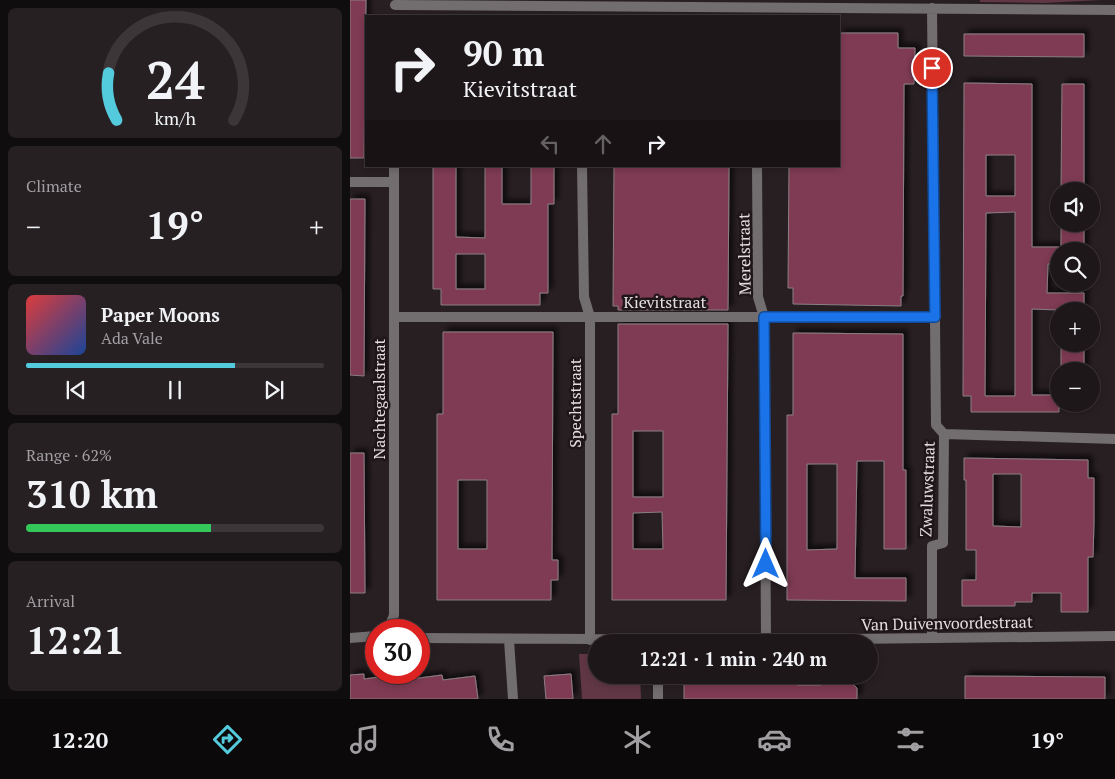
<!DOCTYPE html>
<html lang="en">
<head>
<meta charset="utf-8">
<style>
  :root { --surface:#1e171a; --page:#262023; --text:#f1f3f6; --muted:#a19fa2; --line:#3c3639; --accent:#54cadd }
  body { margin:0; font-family:"PT Serif",serif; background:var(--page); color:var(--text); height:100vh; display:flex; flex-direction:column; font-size:19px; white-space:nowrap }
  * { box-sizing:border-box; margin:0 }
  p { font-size:16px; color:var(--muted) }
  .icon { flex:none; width:28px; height:28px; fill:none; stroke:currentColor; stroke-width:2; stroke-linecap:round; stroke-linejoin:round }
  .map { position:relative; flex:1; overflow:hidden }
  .sheet { display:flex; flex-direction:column; gap:8px; padding:8px; background:#100d0e; width:350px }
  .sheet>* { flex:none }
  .banner { position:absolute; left:15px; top:15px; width:475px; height:152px; border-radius:0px; box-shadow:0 2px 8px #0003,0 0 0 1px var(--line); background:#1e171a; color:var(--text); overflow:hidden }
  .tools { position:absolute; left:700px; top:182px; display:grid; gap:10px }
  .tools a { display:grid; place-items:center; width:50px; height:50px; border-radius:50%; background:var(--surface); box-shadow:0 2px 8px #0003,0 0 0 1px var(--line); font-size:25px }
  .speed { position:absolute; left:15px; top:619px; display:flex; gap:10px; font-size:25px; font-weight:700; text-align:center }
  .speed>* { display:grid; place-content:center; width:65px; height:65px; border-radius:50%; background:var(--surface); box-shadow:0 2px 8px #0003,0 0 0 1px var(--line); line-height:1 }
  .speed .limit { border:8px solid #d22; background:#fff; color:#111 }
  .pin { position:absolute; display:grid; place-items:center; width:42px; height:42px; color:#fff; margin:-21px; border:2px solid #fff; border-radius:50%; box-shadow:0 1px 5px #0007 }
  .me { position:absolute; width:55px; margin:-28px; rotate:0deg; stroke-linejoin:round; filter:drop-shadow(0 0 4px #0008) }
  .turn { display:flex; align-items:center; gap:18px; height:105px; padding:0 15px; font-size:22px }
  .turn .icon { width:65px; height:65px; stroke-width:2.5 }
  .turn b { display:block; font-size:35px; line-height:42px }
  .lanes { display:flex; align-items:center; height:48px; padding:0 15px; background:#0003; justify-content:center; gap:25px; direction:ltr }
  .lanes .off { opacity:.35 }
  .big { font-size:38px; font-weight:600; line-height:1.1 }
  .sheet .widget { flex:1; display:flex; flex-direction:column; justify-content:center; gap:8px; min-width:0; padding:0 18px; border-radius:8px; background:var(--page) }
  .sheet .dial { align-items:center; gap:0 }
  .dial svg { height:130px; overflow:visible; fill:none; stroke:var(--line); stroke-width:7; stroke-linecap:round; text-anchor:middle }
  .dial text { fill:var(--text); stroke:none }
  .song { display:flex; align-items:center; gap:15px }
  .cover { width:60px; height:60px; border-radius:8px; background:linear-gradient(135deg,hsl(0 70% 55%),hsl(220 70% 35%)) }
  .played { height:5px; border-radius:2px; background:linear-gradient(90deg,var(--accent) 70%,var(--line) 70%) }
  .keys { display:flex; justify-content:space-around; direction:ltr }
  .heat { display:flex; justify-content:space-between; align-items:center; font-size:28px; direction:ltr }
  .charge { height:8px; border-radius:4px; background:linear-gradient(90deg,#34c759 62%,var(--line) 0) }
  .trip { position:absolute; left:238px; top:634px; width:290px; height:50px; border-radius:25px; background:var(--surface); box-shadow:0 2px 8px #0003,0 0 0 1px var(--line); font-weight:600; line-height:50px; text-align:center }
  .dock { display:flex; height:80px; justify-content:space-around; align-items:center; background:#0c090a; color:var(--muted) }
  .dock .icon { width:35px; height:35px }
  .dock .active { color:var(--accent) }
  .dock b { font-size:22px; color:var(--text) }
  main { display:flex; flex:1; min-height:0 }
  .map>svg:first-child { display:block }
  .green { fill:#613745 }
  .building { fill:#7e3a53; stroke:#8b7f83; fill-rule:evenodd; filter:url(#shadow) }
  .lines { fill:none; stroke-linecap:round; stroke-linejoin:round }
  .minor { stroke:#726d6e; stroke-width:10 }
  .route-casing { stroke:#114b97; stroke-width:12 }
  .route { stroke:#1a73e8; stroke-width:9 }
  .labels { text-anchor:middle; stroke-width:5; stroke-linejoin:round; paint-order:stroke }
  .street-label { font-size:16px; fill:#e5dee0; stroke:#1f1619 }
</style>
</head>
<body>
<main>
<section class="sheet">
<div class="widget dial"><svg viewBox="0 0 100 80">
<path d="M14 69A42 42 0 1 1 86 69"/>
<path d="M14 69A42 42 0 0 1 9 40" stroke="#54cadd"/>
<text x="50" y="56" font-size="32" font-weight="700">24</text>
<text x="50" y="72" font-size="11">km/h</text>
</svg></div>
<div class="widget"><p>Climate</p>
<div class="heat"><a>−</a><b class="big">19°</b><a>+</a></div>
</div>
<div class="widget">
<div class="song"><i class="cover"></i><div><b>Paper Moons</b><p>Ada Vale</p></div></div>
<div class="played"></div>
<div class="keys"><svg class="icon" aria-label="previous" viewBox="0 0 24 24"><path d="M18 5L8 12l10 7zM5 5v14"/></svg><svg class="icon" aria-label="pause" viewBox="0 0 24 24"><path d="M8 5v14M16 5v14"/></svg><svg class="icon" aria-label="next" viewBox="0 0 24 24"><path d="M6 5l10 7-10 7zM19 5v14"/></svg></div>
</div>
<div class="widget"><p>Range · 62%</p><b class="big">310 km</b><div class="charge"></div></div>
<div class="widget"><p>Arrival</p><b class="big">12:21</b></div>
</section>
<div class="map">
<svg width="765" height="699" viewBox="0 0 765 699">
  <defs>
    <filter id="shadow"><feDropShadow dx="4.5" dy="-4.5" stdDeviation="2.5" flood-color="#0009"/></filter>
  </defs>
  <rect width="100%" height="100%" fill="#281f22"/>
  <path class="green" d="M630,0H751L694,3L630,2Z
    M229,654H246V675H290L291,699H232Z"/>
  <path class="building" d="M0,0H16L14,158H0Z
    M489,33H548V48H565L564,84H554L553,296H551V306L443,304V288H438L439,166H489Z
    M614,34H734V57L614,56Z
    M614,83L682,84V247H709V264H698L697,293H734V311L682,309V395H709V412H621V396H613ZM636,155H665V196H636ZM665,212V396H635L636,213Z
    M712,84H734V191H711Z
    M83,166H106V237L135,238V166H152V204H181V166H204V204H198V293H190V305H91V289H83ZM106,254H135V289H106Z
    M264,166H379L378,310H268V306H263Z
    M0,199H15L14,376L0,375Z
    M711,224H734V251H711Z
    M268,324H378L376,600H262V414H268ZM283,431H313V497H283ZM312,512L313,549H283V513Z
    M93,332H203L202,560H208V580H201V600H87V414H93ZM108,480H137V549H108Z
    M443,333L553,334V470H556V549H534V461H507L505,578H556V601L437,600V415H443ZM457,464H487V549L457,550Z
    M711,344H734V371H711Z
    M0,453H14L15,593H0Z
    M614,458L738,460V478H744V522L743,557H738V612H711V593H682V602H665V606H612V580H626V550H616V480H614ZM643,474H671V527L643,526Z
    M14,674V679L53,674L54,680L92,675L93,680L125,676L128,699H0V675Z
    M221,674L223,699H196L194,676Z
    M342,675H439V680H447V685H471L481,675H493L507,688V699H334V679H342Z
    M615,676L755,677V699H615Z"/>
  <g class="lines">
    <path class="minor" d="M45,5L765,10
      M582,8L586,425L594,434L593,543L582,546V638
      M232,166L234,297L240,317V640
      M407,166L408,297L414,317L416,640
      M0,182H44
      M44,317H585
      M594,434L765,439
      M38,630L44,615V166
      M0,638L26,636
      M69,638L416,640L765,636
      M159,640L163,699
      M308,699V675"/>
  </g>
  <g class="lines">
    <defs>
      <path id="route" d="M416,564L414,317H585L582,68"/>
    </defs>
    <use href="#route" class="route-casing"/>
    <use href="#route" class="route"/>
  </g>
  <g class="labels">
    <g class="street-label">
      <text transform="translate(394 254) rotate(-91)" y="6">Merelstraat</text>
      <text x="315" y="308">Kievitstraat</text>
      <text transform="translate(29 399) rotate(-90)" y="6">Nachtegaalstraat</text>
      <text transform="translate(225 403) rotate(-90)" y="6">Spechtstraat</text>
      <text transform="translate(577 489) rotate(-88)" y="6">Zwaluwstraat</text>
      <text transform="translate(597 623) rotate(-1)" y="6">Van Duivenvoordestraat</text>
    </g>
  </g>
</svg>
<div class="tools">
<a><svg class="icon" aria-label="sound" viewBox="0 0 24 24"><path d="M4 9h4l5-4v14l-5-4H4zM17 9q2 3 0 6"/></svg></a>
<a><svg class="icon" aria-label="search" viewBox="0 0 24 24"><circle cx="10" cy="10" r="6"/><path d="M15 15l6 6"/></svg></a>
<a>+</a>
<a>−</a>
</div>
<div class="speed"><div class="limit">30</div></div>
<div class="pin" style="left:582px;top:68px;background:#d93025"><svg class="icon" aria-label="arrive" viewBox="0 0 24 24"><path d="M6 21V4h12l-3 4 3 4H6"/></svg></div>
<svg class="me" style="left:416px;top:564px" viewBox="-20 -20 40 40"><path d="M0-17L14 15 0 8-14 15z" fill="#1a73e8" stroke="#fff" stroke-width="4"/></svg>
<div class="trip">12:21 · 1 min · 240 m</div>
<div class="banner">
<div class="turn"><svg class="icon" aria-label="right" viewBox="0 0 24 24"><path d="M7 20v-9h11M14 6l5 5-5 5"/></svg><div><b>90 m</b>Kievitstraat</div></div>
<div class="lanes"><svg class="icon off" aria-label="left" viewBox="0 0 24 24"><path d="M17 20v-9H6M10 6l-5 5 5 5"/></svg><svg class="icon off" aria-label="ahead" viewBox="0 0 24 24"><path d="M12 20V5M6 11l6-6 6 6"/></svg><svg class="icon" aria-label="right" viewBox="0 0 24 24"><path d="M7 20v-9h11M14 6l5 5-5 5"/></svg></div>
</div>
</div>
</main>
<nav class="dock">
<b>12:20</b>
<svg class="icon active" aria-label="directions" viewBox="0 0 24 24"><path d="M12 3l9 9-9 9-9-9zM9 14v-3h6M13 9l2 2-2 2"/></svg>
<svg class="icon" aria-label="music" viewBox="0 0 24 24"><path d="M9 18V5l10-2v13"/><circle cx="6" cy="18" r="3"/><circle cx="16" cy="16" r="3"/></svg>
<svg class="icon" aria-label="phone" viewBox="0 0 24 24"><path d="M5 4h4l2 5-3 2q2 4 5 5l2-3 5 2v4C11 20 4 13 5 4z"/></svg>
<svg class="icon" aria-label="climate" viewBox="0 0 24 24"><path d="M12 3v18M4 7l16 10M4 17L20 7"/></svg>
<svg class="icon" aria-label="car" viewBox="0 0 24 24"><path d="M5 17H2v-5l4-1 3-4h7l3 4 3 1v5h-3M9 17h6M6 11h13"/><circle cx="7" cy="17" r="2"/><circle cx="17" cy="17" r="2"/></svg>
<svg class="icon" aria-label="filters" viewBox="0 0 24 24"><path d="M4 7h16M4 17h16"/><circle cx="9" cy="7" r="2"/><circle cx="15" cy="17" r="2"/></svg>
<b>19°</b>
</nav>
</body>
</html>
